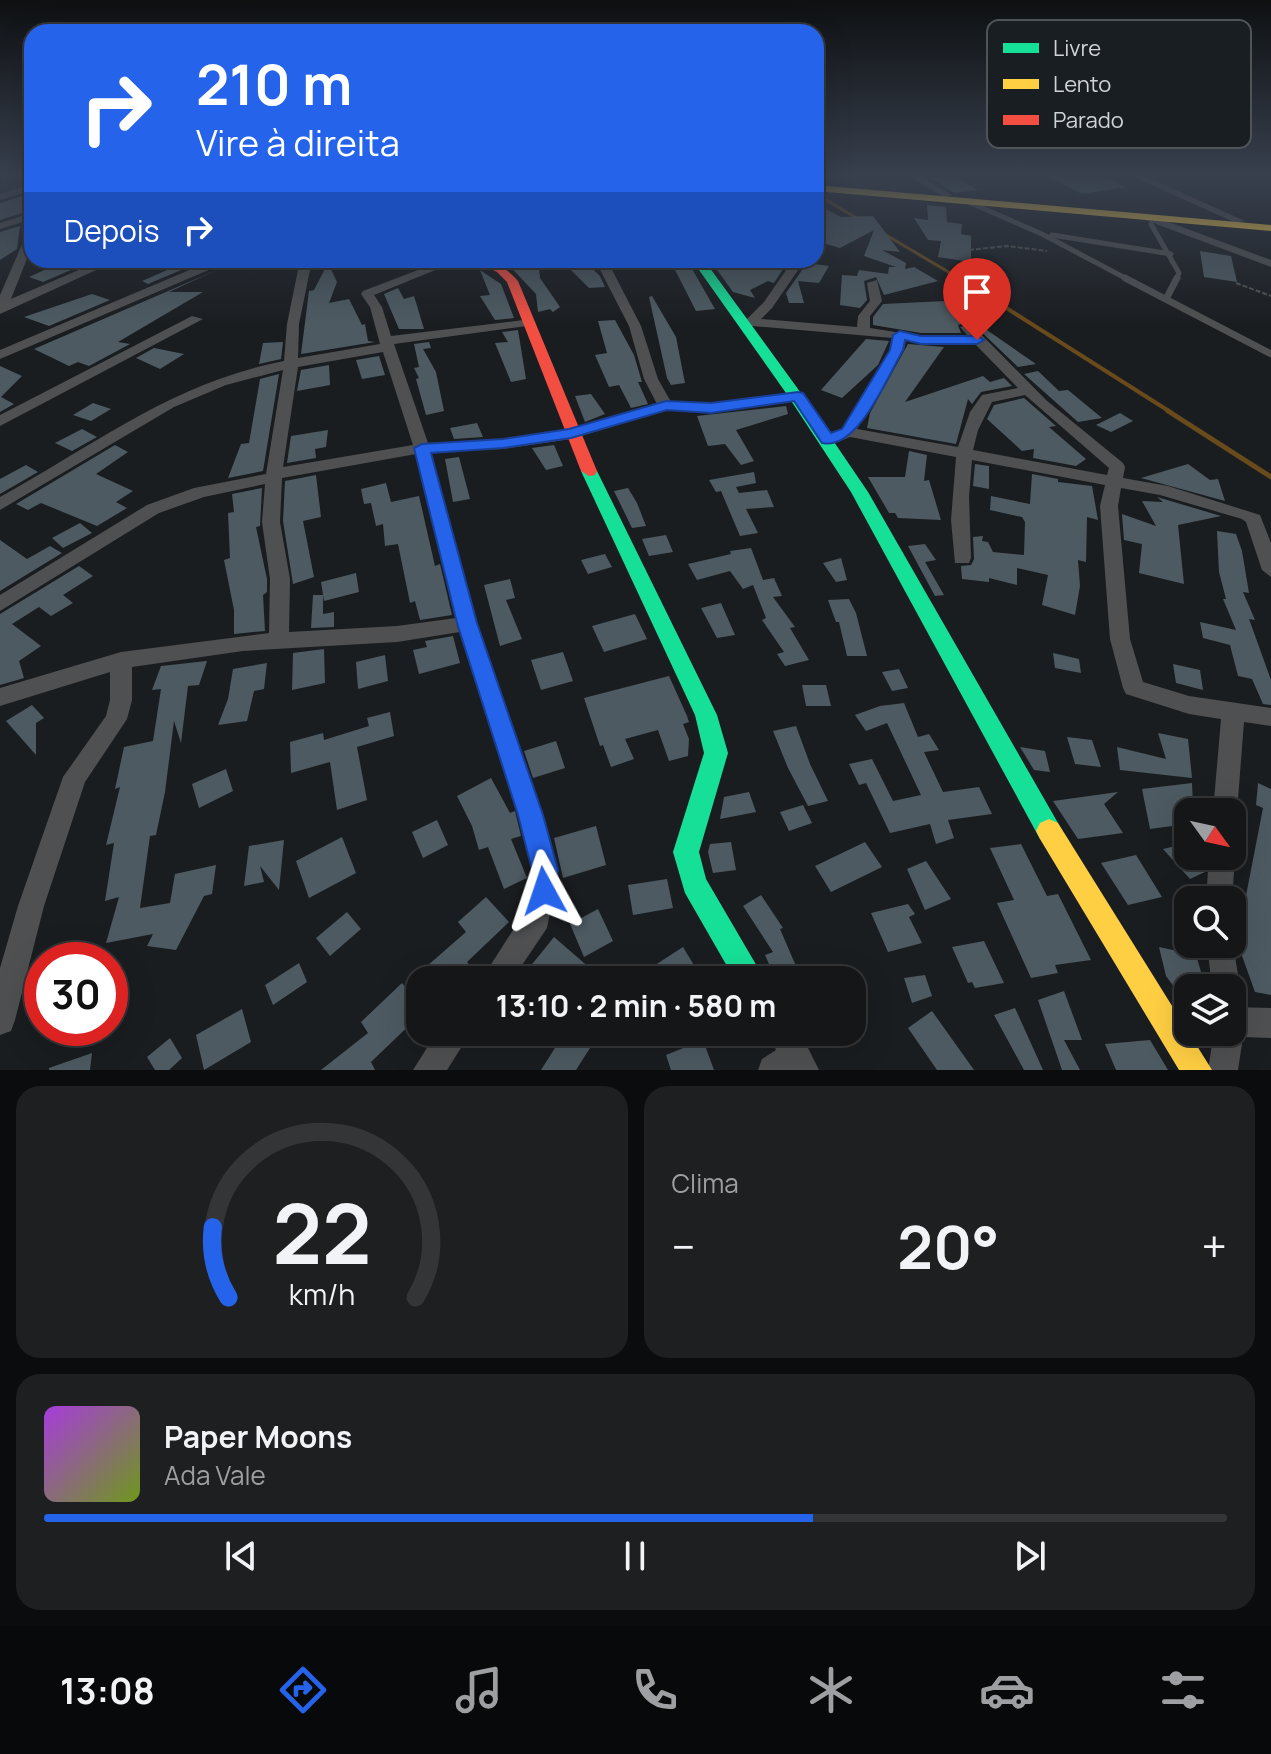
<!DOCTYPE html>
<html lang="pt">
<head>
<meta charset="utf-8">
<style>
  :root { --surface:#141618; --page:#1d1f21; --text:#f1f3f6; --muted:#9d9fa2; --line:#333537; --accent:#2563eb }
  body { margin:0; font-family:Manrope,sans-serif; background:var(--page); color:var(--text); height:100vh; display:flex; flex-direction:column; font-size:30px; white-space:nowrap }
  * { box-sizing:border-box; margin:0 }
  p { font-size:26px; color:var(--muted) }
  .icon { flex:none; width:44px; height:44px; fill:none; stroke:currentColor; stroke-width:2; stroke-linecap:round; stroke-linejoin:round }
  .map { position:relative; height:1070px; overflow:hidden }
  .side { display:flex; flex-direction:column; gap:16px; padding:16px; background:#0b0c0d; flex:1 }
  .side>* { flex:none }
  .guide { position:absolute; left:24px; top:24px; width:800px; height:244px; border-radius:24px; box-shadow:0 8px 32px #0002,0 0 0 2px var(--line); background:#2563eb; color:#fff; overflow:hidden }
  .needle { width:52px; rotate:123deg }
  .buttons { position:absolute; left:1174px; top:798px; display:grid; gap:16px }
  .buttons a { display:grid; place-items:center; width:72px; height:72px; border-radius:16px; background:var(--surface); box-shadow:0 8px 32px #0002,0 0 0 2px var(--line); font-size:40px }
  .speed { position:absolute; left:24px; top:942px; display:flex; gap:16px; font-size:40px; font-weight:700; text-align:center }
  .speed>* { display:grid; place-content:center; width:104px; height:104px; border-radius:50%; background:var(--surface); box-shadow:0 8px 32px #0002,0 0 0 2px var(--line); line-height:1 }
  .speed .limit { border:12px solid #d22; background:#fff; color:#111 }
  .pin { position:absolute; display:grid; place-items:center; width:68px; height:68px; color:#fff; margin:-82px -34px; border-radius:50% 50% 50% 0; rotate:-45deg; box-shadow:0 0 8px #0007 }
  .pin .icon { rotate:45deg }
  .me { position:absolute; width:88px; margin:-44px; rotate:355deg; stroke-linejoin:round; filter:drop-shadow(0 0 6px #0008) }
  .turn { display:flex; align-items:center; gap:28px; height:168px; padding:0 40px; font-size:36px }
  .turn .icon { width:104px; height:104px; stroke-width:2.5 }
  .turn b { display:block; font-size:56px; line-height:68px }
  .then { display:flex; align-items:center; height:76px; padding:0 40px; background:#0003; gap:16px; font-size:30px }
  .big { font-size:60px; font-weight:700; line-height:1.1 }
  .side .card { flex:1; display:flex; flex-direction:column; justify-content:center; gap:12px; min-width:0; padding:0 28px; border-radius:24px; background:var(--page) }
  .side .dial { align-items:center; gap:0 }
  .dial svg { height:208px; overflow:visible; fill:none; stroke:var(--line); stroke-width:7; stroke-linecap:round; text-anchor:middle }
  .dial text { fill:var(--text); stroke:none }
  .song { display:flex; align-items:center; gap:24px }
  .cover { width:96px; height:96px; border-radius:12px; background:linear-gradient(135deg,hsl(280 70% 55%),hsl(80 70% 35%)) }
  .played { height:8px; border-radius:4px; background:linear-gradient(90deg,var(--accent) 65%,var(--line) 65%) }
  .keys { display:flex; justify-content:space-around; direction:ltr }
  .heat { display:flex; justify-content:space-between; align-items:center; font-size:44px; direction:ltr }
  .side .tiles { flex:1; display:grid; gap:16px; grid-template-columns:1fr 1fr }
  .card:last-child { grid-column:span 2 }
  .trip { position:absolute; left:406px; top:966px; width:460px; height:80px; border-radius:24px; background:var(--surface); box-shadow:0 8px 32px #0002,0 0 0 2px var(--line); font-weight:700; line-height:80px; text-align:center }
  .menu { display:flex; height:128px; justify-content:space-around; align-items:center; background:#08090a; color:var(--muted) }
  .menu .icon { width:56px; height:56px }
  .menu .on { color:var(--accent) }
  .menu b { font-size:36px; color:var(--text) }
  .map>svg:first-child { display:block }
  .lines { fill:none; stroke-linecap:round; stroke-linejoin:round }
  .stream-far2 { stroke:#694a1b; stroke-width:3 }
  .stream-far1 { stroke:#694a1b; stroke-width:4 }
  .stream { stroke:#694a1b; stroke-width:5 }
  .building { fill:#4d5a61 }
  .path { stroke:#505354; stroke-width:2; stroke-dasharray:5 2; stroke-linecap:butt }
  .lane-far1 { stroke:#4f5051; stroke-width:5 }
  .lane { stroke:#4f5051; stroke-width:7 }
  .street { fill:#4f5051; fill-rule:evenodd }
  .fast { fill:#16e098; fill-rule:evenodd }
  .slow { fill:#ffcf43; fill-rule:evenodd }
  .jam { fill:#f24e42; fill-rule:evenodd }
  .route { fill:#2563eb; stroke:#184099; stroke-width:2 }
  .key { fill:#181e22; stroke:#4f5458; stroke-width:2 }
  .key-label { font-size:22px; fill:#cfd3d6 }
</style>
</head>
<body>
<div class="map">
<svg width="1271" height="1070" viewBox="0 0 1271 1070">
  <rect width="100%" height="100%" fill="#1a1d20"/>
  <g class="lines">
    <path class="stream-far2" d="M816,194L860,220
      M886,235L962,280"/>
    <path class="stream-far1" d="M959,278L1172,413"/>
    <path class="stream" d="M1168,411L1271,477"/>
  </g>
  <path class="building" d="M1043,174H1098L1126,187L1082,194Z
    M952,175L978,190L954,193L930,178Z
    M32,193V210L0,220V203Z
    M816,204L841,217L873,216L900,252L882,250L906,263L905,269L914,267L938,281L884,295L876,277L864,281L867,300L860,308L840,305L842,275L857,276L859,270L888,274L889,267H896L864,256L874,230L840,248L816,241Z
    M927,205L946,207L947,222L962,224L961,234L971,236V262L938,257L941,241L928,240L914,218L928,220Z
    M20,226L17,249L0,260V232Z
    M1200,251L1231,256L1237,282L1204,277Z
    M66,260H94L43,282L29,277Z
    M190,260L200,262L148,284L142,281Z
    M504,260H538L540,278L560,307L553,312L550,309L538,312L536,294Z
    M670,260H687L715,309L696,311Z
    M710,260H776L783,261V269L774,283L768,281L750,290L755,298L733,292Z
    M585,262L600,276L605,287L589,288L567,266Z
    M328,263L337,282L329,303L349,299L362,325L365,324L368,341L375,342L301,354L309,291L314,290Z
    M807,263L829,266L819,283L798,281L804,303H789L786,293Z
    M219,269L169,292H203L118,342L130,344L89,366L78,362L69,366L34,349Z
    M480,270L501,284L514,318L495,320L480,296L490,295Z
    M398,288L404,299L414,296L424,329H399L384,294Z
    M92,294L110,300L49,326L24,317Z
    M652,296L676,337L685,383L671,385L667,378L649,297Z
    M967,300L981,315L972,316L984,328L1036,364L1018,367L970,321L958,325L961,333H921L873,325V317L883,304Z
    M615,320L634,355L642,382H638L648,404L631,408L619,385L609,387L595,355L607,353L598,321Z
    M518,330L526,379L511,382L495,343L508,342L502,332Z
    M866,339L889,341L878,365L842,398L821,390Z
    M283,342L281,359L259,364L263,343Z
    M429,342L431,348L423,349L436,372L444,411L426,415L416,379L419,378L414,368L419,367L414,344Z
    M908,344L944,347L905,402L983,376L990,382L1004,378L1012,386L981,392L972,404L968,399L956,444L867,428L870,413Z
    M154,348L184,354L160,369L136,358Z
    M379,356L385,375L362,379L356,360Z
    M329,365L330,385L297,391L301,370Z
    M0,366L22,376L1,397L14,404L0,412Z
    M1038,371L1059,391L1068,390L1102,418L1078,422L1024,374Z
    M279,374L263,471L228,478L241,444L249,443L260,379Z
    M591,394L605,414L585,422L575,396Z
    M1024,398L1056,426L1049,427L1086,459L1076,466L1033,458L1034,449L1022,451L987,419L994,405Z
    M93,403L111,409L91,421L73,415Z
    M786,406L788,414L736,430L754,461L741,465L725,444L708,446L697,416Z
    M1120,413L1133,421L1111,432L1096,425Z
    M477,423L483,437L454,439L450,428Z
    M82,429L97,437L72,451L55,443Z
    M328,430L326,447L315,449L316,458L287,463L291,436Z
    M115,445L128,452L96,474L133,491L116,502L127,508L97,526L41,503L28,510L16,504Z
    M554,445L563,466L546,470L532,448Z
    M909,451L927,455L924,481L929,480L941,520L898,518L895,513H889L868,477H905Z
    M459,457L470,499L453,502L445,459Z
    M975,464L989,466V489L973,486Z
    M1188,464L1210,480L1218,479L1225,501L1141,478Z
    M26,465L38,472L0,494V479Z
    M754,472L756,483L736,487L739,493L767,490L774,507L746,509L758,533L740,536L721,491L716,492L709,480Z
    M1032,474L1058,479V482L1092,486L1098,520L1087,517L1086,562L1078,560L1080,586L1075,615L1042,605L1048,575L1017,568V585L989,578V582L962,579L961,566L971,565L974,559L973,537L983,536L982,541L988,542L993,552L1024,555L1025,522L1022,517L990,510L991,496L1030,504Z
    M316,475L321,517L303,521L314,577L293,584L283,521L285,481Z
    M386,483L391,502L419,496L435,566L440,564L452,615L420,620L415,601L410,603L398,544L385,546L383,524L376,526L371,503L364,504L361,489Z
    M262,488L260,526L256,527L267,579V592L263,595L265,631L234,634V610L224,560L230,558L228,513L234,512L232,494Z
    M628,488L637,503L646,526L632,528L614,491Z
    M1157,497L1221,516L1178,525L1184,584L1139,573L1142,544L1124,540L1122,514L1156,526L1142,501L1163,502Z
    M80,523L92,533L63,548L52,538Z
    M1217,531L1236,534L1242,551L1249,593L1243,592L1255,620L1249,619L1271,680V705L1263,704L1252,679L1238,676L1230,645L1203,638L1200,622L1236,630L1223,599H1226L1219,572Z
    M666,535L673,552L649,556L642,539Z
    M0,540L27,559L50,546L62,553L0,591Z
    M925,544L936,560L925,562L944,595L935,596L908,546Z
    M751,548L763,580L774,578L782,596L773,597L795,627L790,628L809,660L785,666L777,654L784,652L762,620L766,618L753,585L743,589L730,571L697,580L688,564L731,554L730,551Z
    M605,554L612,567L588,574L581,560Z
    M841,558L847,580L836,582L823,563Z
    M79,566L93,576L63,595L73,603L51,616L39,607L12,624L41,646L19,661L24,678L0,685V614Z
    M356,573L359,592L324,601L321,582Z
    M510,579L515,598L506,600L522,639L500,646L484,585Z
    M313,595H323V614L334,612V627L311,628Z
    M849,599L856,613L867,656H847L839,622H836L828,600Z
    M721,603L735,635L717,638L701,608Z
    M635,614L647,639L604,652L592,626Z
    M453,636L460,663L419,674L413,650L427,647L425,641Z
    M324,649L325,683L292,690L293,653Z
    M563,652L573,681L541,690L531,660Z
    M1053,653L1079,659L1081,673L1055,668Z
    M385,655L388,681L358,689L356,662Z
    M207,661L199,685L188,686L181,743L174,721L165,792L156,835L150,836L140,908L170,903L175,874L216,865L212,894L204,896L176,950L147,946L153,934L106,943L119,897L105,901L114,843L106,845L120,787L115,789L124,747L153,741L161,689L152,690L161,666Z
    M267,663L264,689L254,691L247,721L218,725L228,699L233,669Z
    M1173,664L1200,670L1203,690L1176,683Z
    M899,669L908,688L892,691L882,672Z
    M669,676L687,716L689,722L683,724L689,739L688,756L669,761L658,730L625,739L634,759L611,767L603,745L600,746L584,698Z
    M802,685H826L831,706H806Z
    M904,703L918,737L929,734L939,750L924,752L943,792L979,787L992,814L948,820L954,838L936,844L930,824L890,833L866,783L859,785L849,764L872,759L893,801L921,795L887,723L866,731L855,715L880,706Z
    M32,705L44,718L36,723V755L6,721Z
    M390,712L394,736L357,747L367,800L337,810L330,762L291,773L290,742L323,733L324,740L369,726L367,718Z
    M796,726L810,764L828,801L808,806L788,768L773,731Z
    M1158,733L1188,739L1192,778L1120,770L1117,747L1166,759Z
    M1067,737L1092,740L1101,767L1075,764Z
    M556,741L565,768L533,778L524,751Z
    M1020,747L1045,751L1050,772L1034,770Z
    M226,769L233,791L199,808L192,784Z
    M491,778L510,813L515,811L521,836L511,839L527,878L504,889L488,847L479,850L472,826L457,796Z
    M1192,783L1193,807L1182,804L1187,824L1150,829L1142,789Z
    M1258,783L1271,789V995L1255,992L1237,942L1263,808L1256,805Z
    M749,792L756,812L720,819L724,797Z
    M1118,792L1104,804L1123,833L1078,839L1053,801Z
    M803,805L812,823L789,831L780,812Z
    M437,820L448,845L423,858L412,832Z
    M596,826L606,865L563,878L554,838Z
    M342,837L356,873L309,898L296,861Z
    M284,840L279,890L260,866L264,882L244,886L249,846Z
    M731,842L736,870L713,873L708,852L710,844Z
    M865,842L882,867L831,892L815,866Z
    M1188,843V856L1205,872L1190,879L1163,849Z
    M1021,844L1047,896L1058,894L1091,960L1055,965L1058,973L1031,978L997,903L1014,900L990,848Z
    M1136,855L1162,897L1128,905L1101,863Z
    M926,861L951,899L925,910L907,869Z
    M667,879L673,908L633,915L628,885Z
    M761,895L783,928L780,929L802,980H776L765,955L773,952L743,906Z
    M486,897L509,922L467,962L473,969L461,980H411L466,932L458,922Z
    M908,904L915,914L909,917L922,943L888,952L871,913Z
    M598,909L613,941L584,957L570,924Z
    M347,912L361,929L330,956L316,938Z
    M554,937L591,969L582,980H532L525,973Z
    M984,941L1004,983L975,988L972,982L968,983L952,947Z
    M683,947L703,980H655L649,969Z
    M1159,947L1196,955L1206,988H1188V1006L1166,976Z
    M299,963L307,982L273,1005L265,985Z
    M925,975L932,996L912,1003L904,978Z
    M402,983L420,1006V1015L371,1062L375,1070H321L368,1033L361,1022Z
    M1064,991L1082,1040H1064L1080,1070H1062L1038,1000Z
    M1015,1008L1043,1070H1024L994,1015Z
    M242,1009L251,1042L204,1070L196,1035Z
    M932,1011L974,1070H937L908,1028Z
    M565,1032L590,1048L576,1070H541Z
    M170,1038L182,1058L169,1070H155L147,1057Z
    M703,1040L714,1070H671L666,1055Z
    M1150,1040L1168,1070H1116L1105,1044Z
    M92,1053L90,1070H49V1068Z"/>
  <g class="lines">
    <path class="path" d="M969,250L1007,246L1047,251
      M1236,283L1271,296"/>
    <path class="lane-far1" d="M966,201L1042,234L1129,280
      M1151,224L1179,273L1176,280
      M1052,235L1171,254"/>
    <path class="lane" d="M1125,278L1271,354
      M1166,299L1177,278"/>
    <path class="street" d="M905,174H917L952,195L944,197Z
      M1127,174H1140L1245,221L1236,223Z
      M32,184V190L0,200V194Z
      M32,213V219L0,229V223Z
      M1147,214L1271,260V267L1143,219V215Z
      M32,230V246L11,299L102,260H118L0,314V295L27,233Z
      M213,260H232L0,359V350Z
      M300,260H312L299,324L298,358L380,344L370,307L361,294L363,291L444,260H460L374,295L382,307L391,336L532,319L533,322L527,326L394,344L428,443L503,439L569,430L657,404L644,379L629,326L595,260H607L641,326L658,379L671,402L711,404L798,392L805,396L798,400L711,412L667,410L571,439L503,449L431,452L477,623L543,815L558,870L547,928L512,980H481L524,913L532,870L519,815L460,632L397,642L243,651L132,667V700L127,719L85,782L44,906L15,1020L11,1031L0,1035V968L18,906L63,777L106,716L110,700V672L0,706V688L121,652L269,633L270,579L262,522L265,484L204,497L159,513L0,611V595L147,505L194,488L266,474L283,370L226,385L174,407L0,510V497C98,443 172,383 284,361L287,324ZM383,352L413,445L283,467L298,367ZM416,454L456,618L397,626L289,632L290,579L280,522L282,478Z
      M793,260H805L772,308L761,319L857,327L858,316L870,301L867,283L877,280L882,301L870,316V328L921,336H968L960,327L971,324L1046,400L1123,463L1125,467L1123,478L1168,486L1260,515L1271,543V577L1262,570L1246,522L1242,519L1160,495L1121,488L1118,506L1130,639L1143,682L1189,696L1271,708V726L1244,722L1237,812L1234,820L1232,812H1213L1221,719L1189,714L1126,694L1123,688L1110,639L1100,506L1105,485L972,460L969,497L971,558L969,563H955L951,520L956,457L850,437L838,442L830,437L842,429L890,350L893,338L753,326L746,330L740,326L764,302ZM906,340L921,344H975L1018,388L982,395L970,412L958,447L857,429L904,350ZM1025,395L1109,468L1107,475L973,450L978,430L992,402Z
      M192,316L203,319L0,426V415Z
      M1232,849L1235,856L1232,901L1206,900L1209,856H1232Z
      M1232,937L1240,988L1236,998L1232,1000V988H1212L1207,944H1232Z
      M1232,1007L1271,1008V1038L1243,1037L1238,1070H1208L1214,1032H1232Z
      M437,1032H471L447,1070H413Z
      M768,1032H800L819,1070H758L762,1059L776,1050Z"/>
    <path class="fast" d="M692,260H704L798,389L868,492L1058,823L1062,831L1058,839L1049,843L1040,839L851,492L786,393Z
      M589,466L597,471L717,715L728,753L699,852L706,879L765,980H735L685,893L673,852L704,753L695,715L581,471Z"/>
    <path class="slow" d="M816,185L1271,225V231L816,191Z
      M1049,819L1058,823L1212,1070H1179L1040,839L1036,831L1040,823Z"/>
    <path class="jam" d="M473,260C493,260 505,266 518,281L597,471L595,475L589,476L581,471L507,282L497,272Z"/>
  </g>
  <linearGradient id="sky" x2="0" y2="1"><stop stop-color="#0e1012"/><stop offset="0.54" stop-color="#38404e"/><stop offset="1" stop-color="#38404e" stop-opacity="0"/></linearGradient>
  <rect width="1271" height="324" fill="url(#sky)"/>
  <path class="route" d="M900,331L921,336H977L984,340L977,344H921L905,340L903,350C888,376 858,451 822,443L794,401L711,413L667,410L571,438L503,448L431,453L477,623L543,815L558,870L553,901L544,905L534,901L530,891L532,870L518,815L457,623L414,448L422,444L503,439L569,429L666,401L711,403L798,392L803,393L831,433L842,429L890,350L893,335Z"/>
  <rect x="987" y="20" width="264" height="128" rx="12" class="key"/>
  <rect x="1003" y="43" width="36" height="10" fill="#16e098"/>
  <rect x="1003" y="79" width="36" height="10" fill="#ffcf43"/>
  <rect x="1003" y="115" width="36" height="10" fill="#f24e42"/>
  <g class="key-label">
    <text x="1053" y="56">Livre</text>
    <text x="1053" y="92">Lento</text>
    <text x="1053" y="128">Parado</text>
  </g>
</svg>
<div class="buttons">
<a><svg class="needle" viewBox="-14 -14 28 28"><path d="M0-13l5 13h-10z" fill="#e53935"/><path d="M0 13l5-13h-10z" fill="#9d9fa2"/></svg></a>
<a><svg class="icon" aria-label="search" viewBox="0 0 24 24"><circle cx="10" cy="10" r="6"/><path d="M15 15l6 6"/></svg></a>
<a><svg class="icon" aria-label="layers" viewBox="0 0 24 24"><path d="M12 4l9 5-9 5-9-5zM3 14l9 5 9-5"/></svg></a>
</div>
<div class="speed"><div class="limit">30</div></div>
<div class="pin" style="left:977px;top:340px;background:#d93025"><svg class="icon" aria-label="arrive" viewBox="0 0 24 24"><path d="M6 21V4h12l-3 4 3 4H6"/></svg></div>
<svg class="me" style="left:544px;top:891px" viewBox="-20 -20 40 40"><path d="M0-17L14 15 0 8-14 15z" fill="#2563eb" stroke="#fff" stroke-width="4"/></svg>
<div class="trip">13:10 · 2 min · 580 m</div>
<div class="guide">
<div class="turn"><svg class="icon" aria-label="right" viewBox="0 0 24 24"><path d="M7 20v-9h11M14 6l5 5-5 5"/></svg><div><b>210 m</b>Vire à direita</div></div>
<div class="then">Depois<svg class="icon" aria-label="right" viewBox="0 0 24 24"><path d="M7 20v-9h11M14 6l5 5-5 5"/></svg></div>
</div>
</div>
<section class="side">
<div class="tiles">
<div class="card dial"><svg viewBox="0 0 100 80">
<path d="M14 69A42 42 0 1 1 86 69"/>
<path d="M14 69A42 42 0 0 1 8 42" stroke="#2563eb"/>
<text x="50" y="56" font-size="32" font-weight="700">22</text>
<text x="50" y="72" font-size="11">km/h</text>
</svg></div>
<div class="card"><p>Clima</p>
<div class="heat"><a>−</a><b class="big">20°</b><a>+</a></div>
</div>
<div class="card">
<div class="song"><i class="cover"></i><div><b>Paper Moons</b><p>Ada Vale</p></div></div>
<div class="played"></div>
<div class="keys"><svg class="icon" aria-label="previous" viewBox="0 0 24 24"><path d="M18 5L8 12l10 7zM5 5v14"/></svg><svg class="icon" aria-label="pause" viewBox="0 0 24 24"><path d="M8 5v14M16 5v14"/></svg><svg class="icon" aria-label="next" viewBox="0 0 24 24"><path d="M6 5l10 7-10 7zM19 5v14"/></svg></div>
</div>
</div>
</section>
<nav class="menu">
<b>13:08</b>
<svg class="icon on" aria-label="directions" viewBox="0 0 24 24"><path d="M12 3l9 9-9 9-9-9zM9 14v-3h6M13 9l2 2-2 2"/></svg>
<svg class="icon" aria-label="music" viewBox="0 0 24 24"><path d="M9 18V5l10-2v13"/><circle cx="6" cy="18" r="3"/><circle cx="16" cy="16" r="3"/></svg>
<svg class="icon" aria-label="phone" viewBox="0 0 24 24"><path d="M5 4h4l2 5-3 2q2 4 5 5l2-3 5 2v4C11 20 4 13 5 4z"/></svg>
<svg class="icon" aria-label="climate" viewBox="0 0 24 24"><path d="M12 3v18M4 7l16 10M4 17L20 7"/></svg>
<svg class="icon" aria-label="car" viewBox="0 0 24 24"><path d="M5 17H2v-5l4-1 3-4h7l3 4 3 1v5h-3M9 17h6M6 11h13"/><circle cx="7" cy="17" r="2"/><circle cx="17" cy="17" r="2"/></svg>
<svg class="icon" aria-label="filters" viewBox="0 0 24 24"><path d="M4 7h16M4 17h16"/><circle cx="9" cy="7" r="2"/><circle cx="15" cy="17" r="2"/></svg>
</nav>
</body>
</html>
